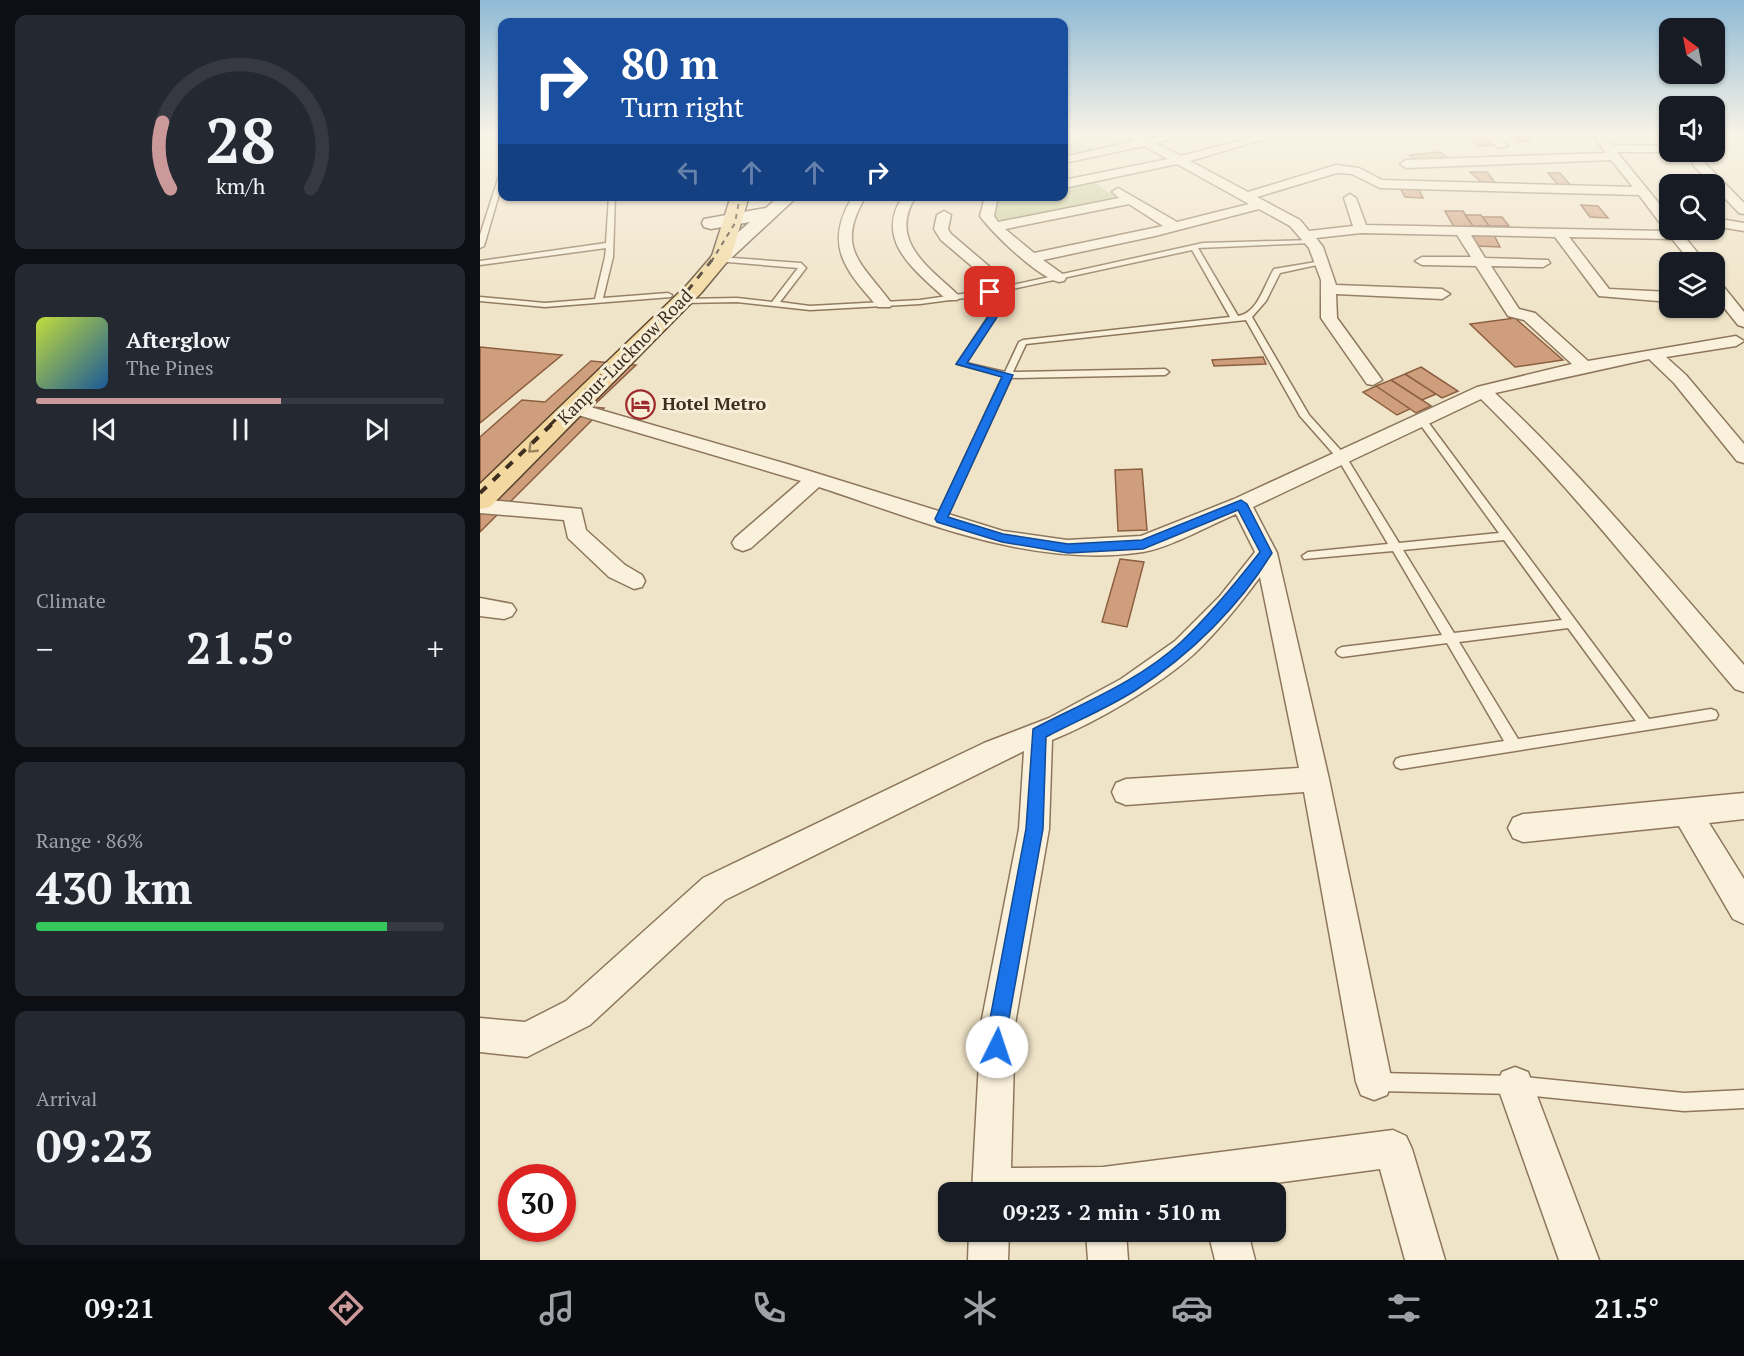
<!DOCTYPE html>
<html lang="en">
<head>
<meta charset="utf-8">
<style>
  :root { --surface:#171b24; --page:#242831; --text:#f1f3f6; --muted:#9ea1a6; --line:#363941; --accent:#cc999b }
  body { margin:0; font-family:"PT Serif",serif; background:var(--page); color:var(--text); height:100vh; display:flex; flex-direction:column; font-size:22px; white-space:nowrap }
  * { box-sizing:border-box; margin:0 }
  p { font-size:20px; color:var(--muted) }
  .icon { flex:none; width:33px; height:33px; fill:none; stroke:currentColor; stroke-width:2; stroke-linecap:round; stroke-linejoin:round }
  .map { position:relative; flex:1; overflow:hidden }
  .drawer { display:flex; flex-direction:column; gap:15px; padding:15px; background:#0d0f14; width:480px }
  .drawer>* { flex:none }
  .guide { position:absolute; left:18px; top:18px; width:570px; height:183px; border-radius:12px; box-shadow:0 2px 4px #0004; background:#1a4fa0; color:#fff; overflow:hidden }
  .needle { width:39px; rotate:328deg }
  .tools { position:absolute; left:1179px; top:18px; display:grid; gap:12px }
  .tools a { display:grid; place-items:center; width:66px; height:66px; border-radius:12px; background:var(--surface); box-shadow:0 2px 4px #0004; font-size:30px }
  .speed { position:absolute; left:18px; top:1164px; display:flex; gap:12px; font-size:30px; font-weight:700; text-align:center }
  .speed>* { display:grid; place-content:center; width:78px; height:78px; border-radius:50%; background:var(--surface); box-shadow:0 2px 4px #0004; line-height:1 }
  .speed .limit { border:9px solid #d22; background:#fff; color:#111 }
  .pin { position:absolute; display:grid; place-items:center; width:51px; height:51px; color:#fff; margin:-26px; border-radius:12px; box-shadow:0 3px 9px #0006 }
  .me { position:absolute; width:66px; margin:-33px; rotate:4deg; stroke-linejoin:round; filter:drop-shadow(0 0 4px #0008) }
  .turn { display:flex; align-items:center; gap:21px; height:126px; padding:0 24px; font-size:27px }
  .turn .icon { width:78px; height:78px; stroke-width:2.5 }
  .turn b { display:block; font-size:42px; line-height:51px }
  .lanes { display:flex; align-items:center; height:57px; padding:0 24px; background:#0003; justify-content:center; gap:30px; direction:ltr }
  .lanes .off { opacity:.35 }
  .big { font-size:45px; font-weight:700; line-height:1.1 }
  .drawer .tile { flex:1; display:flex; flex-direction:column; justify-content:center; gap:9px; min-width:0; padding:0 21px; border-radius:12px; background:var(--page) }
  .drawer .dial { align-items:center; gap:0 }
  .dial svg { height:156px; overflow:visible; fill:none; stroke:var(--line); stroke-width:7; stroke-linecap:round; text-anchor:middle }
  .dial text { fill:var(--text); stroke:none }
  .song { display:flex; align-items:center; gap:18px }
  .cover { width:72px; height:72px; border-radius:9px; background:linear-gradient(135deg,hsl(70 70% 55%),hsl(210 70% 35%)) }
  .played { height:6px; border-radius:3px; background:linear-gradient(90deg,var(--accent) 60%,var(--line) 60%) }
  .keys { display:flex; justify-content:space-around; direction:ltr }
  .heat { display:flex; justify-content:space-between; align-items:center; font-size:33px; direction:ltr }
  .charge { height:9px; border-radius:4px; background:linear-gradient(90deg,#34c759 86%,var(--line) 0) }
  .trip { position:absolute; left:458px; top:1182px; width:348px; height:60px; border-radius:12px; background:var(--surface); box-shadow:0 2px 4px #0004; font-weight:700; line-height:60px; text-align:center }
  .tab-bar { display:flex; height:96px; justify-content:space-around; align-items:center; background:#090b0e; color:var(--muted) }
  .tab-bar .icon { width:42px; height:42px }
  .tab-bar .on { color:var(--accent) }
  .tab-bar b { font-size:27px; color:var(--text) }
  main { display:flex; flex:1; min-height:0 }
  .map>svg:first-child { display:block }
  .green { fill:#c9cf9b }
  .building { fill:#cf9f7d; stroke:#8d5f41; stroke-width:1.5 }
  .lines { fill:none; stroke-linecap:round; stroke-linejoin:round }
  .service-casing { stroke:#8d765c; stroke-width:3 }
  .minor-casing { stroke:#8d765c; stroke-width:3 }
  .secondary-casing { stroke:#6f573f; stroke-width:3 }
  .primary-casing { stroke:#5b4430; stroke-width:3 }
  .service { fill:#faf1dc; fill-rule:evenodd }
  .minor { fill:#faf1dc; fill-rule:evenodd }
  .secondary { fill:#faf1dc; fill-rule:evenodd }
  .primary { fill:#f3d9a0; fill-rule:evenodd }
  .rail-far2 { stroke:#3d2e20; stroke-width:2; stroke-dasharray:5 5; stroke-linecap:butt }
  .rail-far1 { stroke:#3d2e20; stroke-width:3; stroke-dasharray:8 8; stroke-linecap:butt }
  .rail { stroke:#3d2e20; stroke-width:4; stroke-dasharray:9 9; stroke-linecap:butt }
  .oneway { stroke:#988460 }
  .route { fill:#1a73e8; stroke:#114b97; stroke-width:1.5 }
  .labels { text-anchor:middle; stroke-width:6; stroke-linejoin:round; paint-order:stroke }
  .far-street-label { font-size:18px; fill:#3d2e20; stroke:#f7eed8 }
  .far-poi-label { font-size:18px; font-weight:bold; fill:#3d2e20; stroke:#f7eed8; text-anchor:start }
</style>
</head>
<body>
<main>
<section class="drawer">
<div class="tile dial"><svg viewBox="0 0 100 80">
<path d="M14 69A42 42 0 1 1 86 69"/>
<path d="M14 69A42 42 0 0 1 10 35" stroke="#cc999b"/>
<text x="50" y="56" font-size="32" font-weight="700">28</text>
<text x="50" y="72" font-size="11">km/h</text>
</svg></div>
<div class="tile">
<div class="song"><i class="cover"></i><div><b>Afterglow</b><p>The Pines</p></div></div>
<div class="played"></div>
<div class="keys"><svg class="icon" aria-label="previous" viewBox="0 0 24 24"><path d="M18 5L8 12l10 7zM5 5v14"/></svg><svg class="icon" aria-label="pause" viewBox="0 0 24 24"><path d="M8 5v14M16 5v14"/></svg><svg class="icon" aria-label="next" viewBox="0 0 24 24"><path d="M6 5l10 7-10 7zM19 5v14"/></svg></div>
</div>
<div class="tile"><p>Climate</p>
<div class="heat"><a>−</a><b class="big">21.5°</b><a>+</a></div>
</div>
<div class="tile"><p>Range · 86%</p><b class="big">430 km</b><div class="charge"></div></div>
<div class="tile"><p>Arrival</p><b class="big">09:23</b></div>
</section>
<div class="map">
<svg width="1264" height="1260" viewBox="0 0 1264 1260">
  <rect width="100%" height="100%" fill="#f0e4c8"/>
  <path class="green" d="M584,135H585L622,153L584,161Z
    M613,181L637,199L521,222L514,215L519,197L584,196V186Z"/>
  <path class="building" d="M1029,135H1041L1050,141L1039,142Z
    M1007,138L1016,145L1000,146L991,140Z
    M960,152L969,159L937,162L929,155Z
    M990,172H1007L1016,184H1004Z
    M1068,173H1080L1092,187H1080Z
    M919,186H937L943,198L925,197Z
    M1101,205L1118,206L1128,218L1110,217Z
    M965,211H983L993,226L974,227Z
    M985,215H1001L1009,226H993Z
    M1003,217H1022L1029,226H1009Z
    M988,232L1013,233L1020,247L995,246Z
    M1035,318L1083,360L1035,367L990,324Z
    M0,347L82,355L0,423Z
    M783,357L786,364L734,366L732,360Z
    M111,361L156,365L112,407L124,408L0,532V437L42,400L65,402Z
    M941,367L978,391L962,398L925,374Z
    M925,374L956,394L942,400L911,380Z
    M911,380L942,400L951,406L936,413L896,386Z
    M896,386L930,409L917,415L883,392Z
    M662,469L667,530L638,531L635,470Z
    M640,559L664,562L647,627L622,622Z"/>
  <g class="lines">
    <defs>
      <path id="service" d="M865,135H871L872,136L869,138Z
        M22,174V184L4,246L0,248V235L19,176Z
        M129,196H135L133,257L123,298L188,293L192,295L191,297L65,307L0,301V297L65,303L115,299L125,257L126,248L0,265V261L126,243Z
        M833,240V242L831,243L718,248L758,316C778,313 784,285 794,269L842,261L846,263L800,273L786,301L772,317L829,415L865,455L919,543L1019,533L937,420L942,417L945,418L1169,719L1231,709L1236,711L1238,715L1236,719L921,769L916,767L914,763L916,759L921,757L1024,741L967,643L862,657L858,655L856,652L858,649L862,647L962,635L913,551L824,559L822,556L828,552L908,544L858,459L820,416L766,320L546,344L533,372L685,369L689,372L685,375L531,378L466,519L461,523L456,519L523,376L477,364L510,314L507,295L440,304L330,310L257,302L203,303L199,301L203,299L257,298L292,302L318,268L236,261L235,259L239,257L321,263L326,268L300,302L330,306L440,300L510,290L723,243ZM712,250L750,317L543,340L539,342L525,372L486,363L518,314L514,293ZM1024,540L1082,620L974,633L923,550ZM1088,628L1156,721L1038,739L979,642Z
        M898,1073L1035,1076L1204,1093L1264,1090V1108L1204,1111L1035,1094L898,1091L892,1088L889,1082L892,1076Z"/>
      <path id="minor" d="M647,135H660L667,138L703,135L676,143L701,156L781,135H798L710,161L768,192L856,165L879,168L902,180L1153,187L1131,160L926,168L920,164L926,160L1126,153L1113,135H1124L1132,145L1190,146V152H1194H1137L1190,217V230H1199L1225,262H1211L1192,239L1089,237L1129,289L1190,292V302L1119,296L1075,237L991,235L1005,258L1068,260L1070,263L1063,267L1011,266L1039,309L1055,313L1108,361L1256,336L1264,341L1256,346L1186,357L1206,375L1264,444V463L1257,461L1194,383L1169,359L1015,393C1105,477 1183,573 1264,665V692L1255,689C1172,591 1093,489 1001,399L773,507L797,553L849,779L912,1082L907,1095L894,1100L881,1095L876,1082L824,792L646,805L636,801L632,792L636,783L646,779L819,768L780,577C760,604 738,631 714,654C680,685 615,723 572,740L569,829L535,1024L531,1168L623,1167L913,1130L926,1136L932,1149L965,1260H925L900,1169L758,1188L759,1192H492L501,1024L539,829L544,751L245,900L110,1025L47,1057L0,1052V1018L45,1022L86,1001L223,878L504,743L569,718L641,679L695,641L740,596L775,552L756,514C730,525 689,548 663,552C551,569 443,521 339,487L271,548L263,551L255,548L252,543L255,538L321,481L88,412L85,408L88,404H100L307,464L523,531L587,540L661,536L754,499L997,387L1092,364L1044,320L1028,316L996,266L942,265L935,261L942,257H991L977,235L881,233L836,238L843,247L856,285L962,289L970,294L962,299L856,294L857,318L902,380L893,385L887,384L841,318V280L829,248L810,226L779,209L675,236L563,260L584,275L586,278L584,281L579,282C558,277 513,234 500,216L505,196H518L514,216L518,222L639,198L632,192L638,188L697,222L769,204L697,164L584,188V180L688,159L664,146L584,163V157L655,141ZM857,173L872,174L900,188L1159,195L1186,231L886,225L876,198L870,194L864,198L873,226L829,231L820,220L777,197ZM649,204L683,226L554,253L525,229Z
        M1004,135H1016L1028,146L1018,148Z
        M1213,159H1221L1264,203V214L1259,213L1213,165Z
        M373,196H386C354,249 382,263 412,304L410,307H398C365,270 343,245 373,196Z
        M423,196H436C408,240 447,266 477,294L480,297L477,300H467C436,271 393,241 423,196Z
        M464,211L471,215L468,229L471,234L531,285L534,288L531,291H521L461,240L454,229L457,215Z
        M1234,218L1264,223V231L1234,226Z
        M1234,280L1239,281L1264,312V327L1258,325L1234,295Z
        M0,499L101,509L106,530L145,565L162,575L165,581L162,587L154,589L129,577L88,538L84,520L0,513Z
        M0,598L32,604L36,610L32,616L24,619L0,616Z
        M1264,793V819L1229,823L1264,879V924L1253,919L1199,826L1043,842L1033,838L1028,828L1033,818L1043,814Z
        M1035,1067L1048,1072L1119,1260H1079L1017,1085L1022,1072Z
        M489,1232H529L528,1260H488Z
        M606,1232H646L648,1260H608Z
        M728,1232H768L775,1260H735Z"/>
      <path id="secondary" d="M299,196H318L248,261H234L231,257L234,253L270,222L231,229L224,227L222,223L224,219L286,208Z"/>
      <path id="primary" d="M251,196H269L251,257L221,293L10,507L0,509V484L207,285L232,256Z"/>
    </defs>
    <use href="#service" class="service-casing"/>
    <use href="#minor" class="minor-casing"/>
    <use href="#secondary" class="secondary-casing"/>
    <use href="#primary" class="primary-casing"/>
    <use href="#service" class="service"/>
    <use href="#minor" class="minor"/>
    <use href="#secondary" class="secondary"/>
    <use href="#primary" class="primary"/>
    <path class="rail-far2" d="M231,262L255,223L260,196"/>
    <path class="rail-far1" d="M70,425L205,294L232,260"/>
    <path class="rail" d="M0,493L72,424"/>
  </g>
  <defs><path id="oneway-chevron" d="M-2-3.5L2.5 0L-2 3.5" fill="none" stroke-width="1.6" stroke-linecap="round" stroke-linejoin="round" transform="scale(1.5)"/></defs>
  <use class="oneway" href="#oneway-chevron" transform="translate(52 449) rotate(136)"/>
  <linearGradient id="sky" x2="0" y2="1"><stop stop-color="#8fbad6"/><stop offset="0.43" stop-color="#f8f3e6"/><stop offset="1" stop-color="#f8f3e6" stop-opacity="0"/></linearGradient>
  <rect width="1264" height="311" fill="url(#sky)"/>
  <path class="route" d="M507,290L515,292L519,314L487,363L533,375L468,517L523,534L588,544L662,540L761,500L767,504L792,553C759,607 710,655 656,690C628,708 596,721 566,737L563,829L528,1024L524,1054L517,1057L510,1054L507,1047L509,1024L546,829L553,729C603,703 659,681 701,642C730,615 755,584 780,552L758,510L663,549L588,553L522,542L457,522L455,519L522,377L476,364L510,314Z"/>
  <defs>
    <symbol id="hotel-ring" viewBox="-11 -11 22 22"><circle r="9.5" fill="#f7eed8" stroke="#9e2a2b" stroke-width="1.5"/><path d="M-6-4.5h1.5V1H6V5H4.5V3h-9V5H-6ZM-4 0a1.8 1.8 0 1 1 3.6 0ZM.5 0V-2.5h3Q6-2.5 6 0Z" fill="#9e2a2b"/></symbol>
  </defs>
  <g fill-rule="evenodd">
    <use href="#hotel-ring" x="144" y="388" width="33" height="33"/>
  </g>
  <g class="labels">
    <g class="far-street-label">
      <text transform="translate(145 357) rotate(-45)" y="6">Kanpur-Lucknow Road</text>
    </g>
    <g class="far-poi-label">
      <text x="182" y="410">Hotel Metro</text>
    </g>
  </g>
</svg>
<div class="tools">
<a><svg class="needle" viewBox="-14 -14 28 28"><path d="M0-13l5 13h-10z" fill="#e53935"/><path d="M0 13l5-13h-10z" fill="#9ea1a6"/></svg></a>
<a><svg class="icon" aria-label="sound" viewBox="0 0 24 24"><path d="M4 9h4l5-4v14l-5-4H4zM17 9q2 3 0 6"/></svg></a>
<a><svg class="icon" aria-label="search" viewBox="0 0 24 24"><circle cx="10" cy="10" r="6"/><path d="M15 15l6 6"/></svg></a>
<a><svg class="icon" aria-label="layers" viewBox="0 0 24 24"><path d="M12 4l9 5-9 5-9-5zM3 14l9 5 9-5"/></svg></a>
</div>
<div class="speed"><div class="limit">30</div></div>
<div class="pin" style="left:510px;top:292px;background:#d93025"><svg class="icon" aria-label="arrive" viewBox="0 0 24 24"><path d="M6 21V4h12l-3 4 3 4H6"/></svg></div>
<svg class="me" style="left:517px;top:1047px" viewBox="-20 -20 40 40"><circle r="19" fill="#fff"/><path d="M0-13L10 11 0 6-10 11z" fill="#1a73e8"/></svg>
<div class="trip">09:23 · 2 min · 510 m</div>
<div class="guide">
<div class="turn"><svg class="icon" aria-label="right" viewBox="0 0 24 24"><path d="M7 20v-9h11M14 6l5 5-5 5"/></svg><div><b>80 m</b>Turn right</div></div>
<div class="lanes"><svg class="icon off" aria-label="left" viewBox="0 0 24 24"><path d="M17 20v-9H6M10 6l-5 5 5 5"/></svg><svg class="icon off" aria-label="ahead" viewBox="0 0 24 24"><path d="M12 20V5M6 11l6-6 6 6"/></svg><svg class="icon off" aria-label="ahead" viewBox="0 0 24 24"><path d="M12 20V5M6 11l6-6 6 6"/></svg><svg class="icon" aria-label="right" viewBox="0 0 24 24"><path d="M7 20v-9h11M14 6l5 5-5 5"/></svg></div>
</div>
</div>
</main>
<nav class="tab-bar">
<b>09:21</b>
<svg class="icon on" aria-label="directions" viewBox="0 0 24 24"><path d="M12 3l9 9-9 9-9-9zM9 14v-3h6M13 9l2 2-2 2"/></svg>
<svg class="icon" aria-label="music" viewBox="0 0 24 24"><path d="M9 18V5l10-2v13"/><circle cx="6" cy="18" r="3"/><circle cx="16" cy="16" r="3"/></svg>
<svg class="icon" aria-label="phone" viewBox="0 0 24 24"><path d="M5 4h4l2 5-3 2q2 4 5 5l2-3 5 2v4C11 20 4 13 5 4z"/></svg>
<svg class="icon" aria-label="climate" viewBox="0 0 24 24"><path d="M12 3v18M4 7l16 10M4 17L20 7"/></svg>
<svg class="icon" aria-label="car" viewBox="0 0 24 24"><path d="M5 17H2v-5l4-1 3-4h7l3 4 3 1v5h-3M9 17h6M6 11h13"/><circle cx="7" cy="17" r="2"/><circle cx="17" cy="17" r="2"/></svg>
<svg class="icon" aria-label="filters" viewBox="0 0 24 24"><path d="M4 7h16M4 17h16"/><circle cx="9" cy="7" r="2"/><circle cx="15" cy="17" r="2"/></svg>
<b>21.5°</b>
</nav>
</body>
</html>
